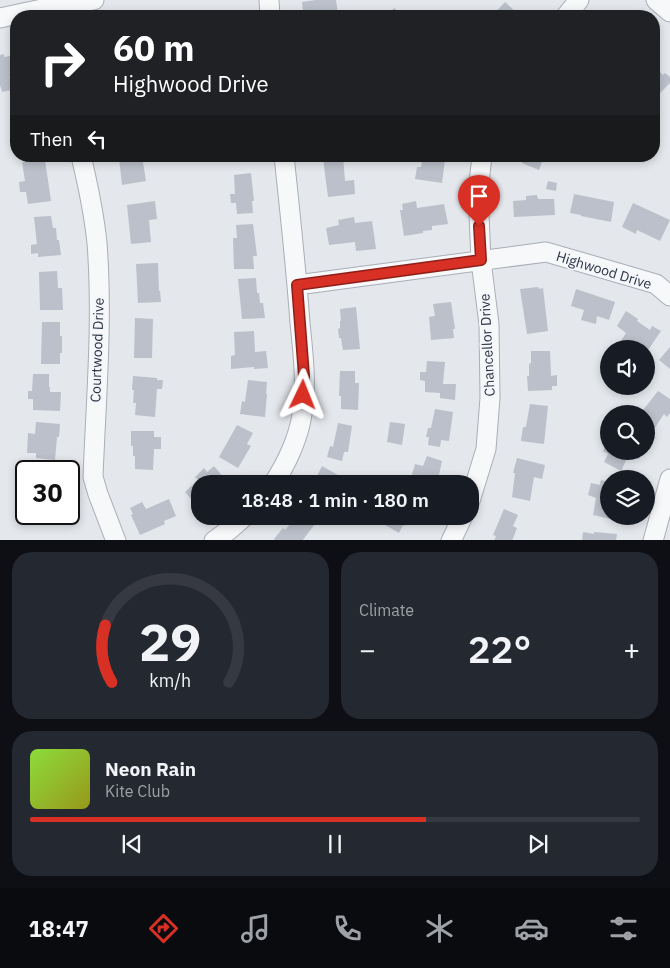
<!DOCTYPE html>
<html lang="en">
<head>
<meta charset="utf-8">
<style>
  :root { --surface:#171b24; --page:#242831; --text:#f1f3f6; --muted:#9ea1a6; --line:#363941; --accent:#d93025 }
  body { margin:0; font-family:"IBM Plex Sans",sans-serif; background:var(--page); color:var(--text); height:100vh; display:flex; flex-direction:column; font-size:19px; white-space:nowrap }
  * { box-sizing:border-box; margin:0 }
  p { font-size:16px; color:var(--muted) }
  .icon { flex:none; width:28px; height:28px; fill:none; stroke:currentColor; stroke-width:2; stroke-linecap:round; stroke-linejoin:round }
  .map { position:relative; height:540px; overflow:hidden }
  .sheet { display:flex; flex-direction:column; gap:12px; padding:12px; background:#0d0f14; flex:1 }
  .sheet>* { flex:none }
  .top-card { position:absolute; left:10px; top:10px; width:650px; height:152px; border-radius:20px; box-shadow:0 2px 8px #0003; background:#202124; color:#fff; overflow:hidden }
  .buttons { position:absolute; left:600px; top:340px; display:grid; gap:10px }
  .buttons a { display:grid; place-items:center; width:55px; height:55px; border-radius:50%; background:var(--surface); box-shadow:0 2px 8px #0003; font-size:25px }
  .speed { position:absolute; left:15px; top:460px; display:flex; gap:10px; font-size:25px; font-weight:700; text-align:center }
  .speed>* { display:grid; place-content:center; width:65px; height:65px; border-radius:50%; background:var(--surface); box-shadow:0 2px 8px #0003; line-height:1 }
  .speed .limit { border:2px solid #111; border-radius:8px; background:#fff; color:#111 }
  .pin { position:absolute; display:grid; place-items:center; width:42px; height:42px; color:#fff; margin:-51px -21px; border-radius:50% 50% 50% 0; rotate:-45deg; box-shadow:0 0 5px #0007 }
  .pin .icon { rotate:45deg }
  .me { position:absolute; width:55px; margin:-28px; rotate:2deg; stroke-linejoin:round; filter:drop-shadow(0 0 4px #0008) }
  .turn { display:flex; align-items:center; gap:18px; height:105px; padding:0 20px; font-size:22px }
  .turn .icon { width:65px; height:65px; stroke-width:2.5 }
  .turn b { display:block; font-size:35px; line-height:42px }
  .then { display:flex; align-items:center; height:48px; padding:0 20px; background:#0003; gap:10px; font-size:19px }
  .big { font-size:38px; font-weight:600; line-height:1.1 }
  .sheet .card { flex:1; display:flex; flex-direction:column; justify-content:center; gap:8px; min-width:0; padding:0 18px; border-radius:20px; background:var(--page) }
  .sheet .dial { align-items:center; gap:0 }
  .dial svg { height:130px; overflow:visible; fill:none; stroke:var(--line); stroke-width:7; stroke-linecap:round; text-anchor:middle }
  .dial text { fill:var(--text); stroke:none }
  .song { display:flex; align-items:center; gap:15px }
  .cover { width:60px; height:60px; border-radius:8px; background:linear-gradient(135deg,hsl(90 70% 55%),hsl(60 70% 35%)) }
  .played { height:5px; border-radius:2px; background:linear-gradient(90deg,var(--accent) 65%,var(--line) 65%) }
  .keys { display:flex; justify-content:space-around; direction:ltr }
  .heat { display:flex; justify-content:space-between; align-items:center; font-size:28px; direction:ltr }
  .sheet .tiles { flex:1; display:grid; gap:12px; grid-template-columns:1fr 1fr }
  .card:last-child { grid-column:span 2 }
  .trip { position:absolute; left:191px; top:475px; width:288px; height:50px; border-radius:20px; background:var(--surface); box-shadow:0 2px 8px #0003; font-weight:600; line-height:50px; text-align:center }
  .dock { display:flex; height:80px; justify-content:space-around; align-items:center; background:#090b0e; color:var(--muted) }
  .dock .icon { width:35px; height:35px }
  .dock .active { color:var(--accent) }
  .dock b { font-size:22px; color:var(--text) }
  .map>svg:first-child { display:block }
  .building { fill:#bbc0ca }
  .lines { fill:none; stroke-linecap:round; stroke-linejoin:round }
  .minor-casing { stroke:#a9aeb7; stroke-width:21 }
  .minor { stroke:#f7f8fa; stroke-width:19 }
  .route-casing { stroke:#8d1f18; stroke-width:12 }
  .route { stroke:#d93025; stroke-width:9 }
  .labels { text-anchor:middle; stroke-width:4; stroke-linejoin:round; paint-order:stroke }
  .street-label { font-size:14px; fill:#2b3445; stroke:#f4f6f9 }
</style>
</head>
<body>
<div class="map">
<svg width="670" height="541" viewBox="0 0 670 541">
  <rect width="100%" height="100%" fill="#e4e7ec"/>
  <path class="building" d="M316,0H336L338,14L324,15V16H301V12H303L302,2Z
    M505,2L518,14L516,16H492Z
    M395,8L399,16H381Z
    M4,54V57L16,55V75L9,77L10,78L14,80L16,89L2,92L0,85V55Z
    M654,66L663,75L665,73L670,77V83L657,96L654,92Z
    M122,156H142L146,181L122,185L119,158Z
    M229,156H251V159L229,161Z
    M338,156H343L345,181L354,180L355,194L328,197L323,158Z
    M423,156H443V160H445L442,183L415,179L417,167H421Z
    M524,156H544L539,170L522,163Z
    M45,160L51,201L28,204L26,192H20L19,182L25,181L22,162Z
    M251,173L254,201H252L253,213L237,214L236,203H231L230,194H235L234,175Z
    M548,181L557,183L556,191L546,189Z
    M574,194L614,202L611,222L581,216V215L570,213Z
    M537,195L538,199H554L555,215L514,217L513,201L526,200V196Z
    M155,201L157,219L149,220L151,242L131,244L127,205Z
    M416,201L417,208L444,204L448,224L432,226V230L423,231V233L404,236L400,210H403L402,204Z
    M633,203L670,220L660,241L637,230L636,234L622,227Z
    M51,216L53,228H56L57,240H59L61,255L38,257V253L31,254V245L37,244L34,217Z
    M354,217L355,223L372,221L376,249L356,251L355,242L329,245L326,228L339,225L338,220Z
    M253,224L257,256H253L254,269H234L233,238H237L236,225Z
    M158,263L159,291H160L161,302L138,303L136,264Z
    M57,271L58,288H62L63,310H40L39,272Z
    M256,278L257,293H259L260,303H263L265,318L242,319L238,279Z
    M538,287L539,289L543,288L548,331L527,334L520,289Z
    M576,289L615,302L609,320L597,316L596,324L581,320L584,310L571,306Z
    M451,302L455,329H453L454,338L431,340L429,317L435,316L433,304Z
    M356,307L360,349L343,350L341,338H339L338,329L340,328V321H341L340,309Z
    M626,311L638,319L637,321L650,330L652,326L661,331L646,353V349H616L626,333L617,326Z
    M135,318L153,319L152,358H134Z
    M42,322H60V336H62V353H60V364H41Z
    M254,331L255,352L266,351L268,368L254,369V367L231,369V356L235,355L234,332Z
    M670,347V369L659,360Z
    M531,351H550L551,376L557,375V386H552V390L528,391L527,376H529V364L531,363Z
    M427,361L445,362L443,384H456L455,400L440,398V393L425,392V381L420,380V372H426Z
    M340,371H355V383H359L358,410L341,409V396H339Z
    M33,374H49V387H50V392H61L60,411L33,410V399H28V391H32Z
    M133,376L157,378V380H163L162,389H157L155,417L135,415L136,403H133L134,390H132Z
    M248,380L267,382L266,394H267L265,417L240,414L242,401L245,402Z
    M658,391L670,399V413L667,417L664,414L652,432L646,427V414H640Z
    M530,404L548,406L544,444L521,441L523,427H526Z
    M435,409L453,412L449,441L441,440L440,447L428,445L429,437H426L428,428H431Z
    M36,422L60,424L59,437H57L55,460L36,458V453H27L28,433L35,434Z
    M390,422L405,424L402,445L387,442Z
    M338,423L352,426L348,452H344L342,461L327,457L330,446L333,447Z
    M237,425L253,433L247,444L251,446L238,468L219,457Z
    M131,431H154V437H161V449H154L153,470L135,469V456H133V446H131Z
    M609,440V451H643L639,459L629,454L621,471L604,462L608,454L603,451Z
    M427,456L442,461L437,484H416L417,480L411,478L415,464L423,466Z
    M517,458L545,465L542,479L534,477L530,501L512,497L515,473H513Z
    M214,466L229,484H200V509L185,492L198,480L195,477L204,468L207,472Z
    M322,466L338,475L334,484H313Z
    M601,480L609,482V516H620L619,521L593,515L596,498L588,495L591,483L600,485Z
    M169,499L176,516L164,521L165,524L140,535L131,515L133,514L130,508L142,502L146,509Z
    M504,509L518,515L513,526L517,528L512,541H494L496,536L493,535Z
    M297,516H305L315,524L302,541H276L274,539L283,528L285,530Z
    M383,516H423L420,523L409,518L405,526L403,525L399,533L380,522Z
    M583,532L594,534V532L617,534L616,541H582Z"/>
  <g class="lines">
    <defs>
      <path id="minor" d="M269,0L270,16
        M656,0L670,12
        M566,16L579,0
        M0,18L47,8L94,0
        M81,156C88,185 94,214 97,243C103,321 96,399 93,477L98,494L116,541
        M297,285L546,252L656,284L670,296
        M273,484C286,465 299,437 302,414C307,384 303,353 300,323C296,267 290,212 284,156
        M470,501L486,449L490,398L489,324L481,261L478,191L482,156
        M214,541L229,530L245,516
        M451,541L463,516
        M653,541L670,479"/>
    </defs>
    <use href="#minor" class="minor-casing"/>
    <use href="#minor" class="minor"/>
  </g>
  <g class="lines">
    <defs>
      <path id="route" d="M303,395L304,376L297,285L481,260L479,226"/>
    </defs>
    <use href="#route" class="route-casing"/>
    <use href="#route" class="route"/>
  </g>
  <g class="labels">
    <g class="street-label">
      <text transform="translate(604 270) rotate(17)" y="5">Highwood Drive</text>
      <text transform="translate(487 345) rotate(-93)" y="5">Chancellor Drive</text>
      <text transform="translate(97 350) rotate(-88)" y="5">Courtwood Drive</text>
    </g>
  </g>
</svg>
<div class="buttons">
<a><svg class="icon" aria-label="sound" viewBox="0 0 24 24"><path d="M4 9h4l5-4v14l-5-4H4zM17 9q2 3 0 6"/></svg></a>
<a><svg class="icon" aria-label="search" viewBox="0 0 24 24"><circle cx="10" cy="10" r="6"/><path d="M15 15l6 6"/></svg></a>
<a><svg class="icon" aria-label="layers" viewBox="0 0 24 24"><path d="M12 4l9 5-9 5-9-5zM3 14l9 5 9-5"/></svg></a>
</div>
<div class="speed"><div class="limit">30</div></div>
<div class="pin" style="left:479px;top:226px;background:#d93025"><svg class="icon" aria-label="arrive" viewBox="0 0 24 24"><path d="M6 21V4h12l-3 4 3 4H6"/></svg></div>
<svg class="me" style="left:303px;top:395px" viewBox="-20 -20 40 40"><path d="M0-17L14 15 0 8-14 15z" fill="#d93025" stroke="#fff" stroke-width="4"/></svg>
<div class="trip">18:48 · 1 min · 180 m</div>
<div class="top-card">
<div class="turn"><svg class="icon" aria-label="right" viewBox="0 0 24 24"><path d="M7 20v-9h11M14 6l5 5-5 5"/></svg><div><b>60 m</b>Highwood Drive</div></div>
<div class="then">Then<svg class="icon" aria-label="left" viewBox="0 0 24 24"><path d="M17 20v-9H6M10 6l-5 5 5 5"/></svg></div>
</div>
</div>
<section class="sheet">
<div class="tiles">
<div class="card dial"><svg viewBox="0 0 100 80">
<path d="M14 69A42 42 0 1 1 86 69"/>
<path d="M14 69A42 42 0 0 1 10 34" stroke="#d93025"/>
<text x="50" y="56" font-size="32" font-weight="700">29</text>
<text x="50" y="72" font-size="11">km/h</text>
</svg></div>
<div class="card"><p>Climate</p>
<div class="heat"><a>−</a><b class="big">22°</b><a>+</a></div>
</div>
<div class="card">
<div class="song"><i class="cover"></i><div><b>Neon Rain</b><p>Kite Club</p></div></div>
<div class="played"></div>
<div class="keys"><svg class="icon" aria-label="previous" viewBox="0 0 24 24"><path d="M18 5L8 12l10 7zM5 5v14"/></svg><svg class="icon" aria-label="pause" viewBox="0 0 24 24"><path d="M8 5v14M16 5v14"/></svg><svg class="icon" aria-label="next" viewBox="0 0 24 24"><path d="M6 5l10 7-10 7zM19 5v14"/></svg></div>
</div>
</div>
</section>
<nav class="dock">
<b>18:47</b>
<svg class="icon active" aria-label="directions" viewBox="0 0 24 24"><path d="M12 3l9 9-9 9-9-9zM9 14v-3h6M13 9l2 2-2 2"/></svg>
<svg class="icon" aria-label="music" viewBox="0 0 24 24"><path d="M9 18V5l10-2v13"/><circle cx="6" cy="18" r="3"/><circle cx="16" cy="16" r="3"/></svg>
<svg class="icon" aria-label="phone" viewBox="0 0 24 24"><path d="M5 4h4l2 5-3 2q2 4 5 5l2-3 5 2v4C11 20 4 13 5 4z"/></svg>
<svg class="icon" aria-label="climate" viewBox="0 0 24 24"><path d="M12 3v18M4 7l16 10M4 17L20 7"/></svg>
<svg class="icon" aria-label="car" viewBox="0 0 24 24"><path d="M5 17H2v-5l4-1 3-4h7l3 4 3 1v5h-3M9 17h6M6 11h13"/><circle cx="7" cy="17" r="2"/><circle cx="17" cy="17" r="2"/></svg>
<svg class="icon" aria-label="filters" viewBox="0 0 24 24"><path d="M4 7h16M4 17h16"/><circle cx="9" cy="7" r="2"/><circle cx="15" cy="17" r="2"/></svg>
</nav>
</body>
</html>
